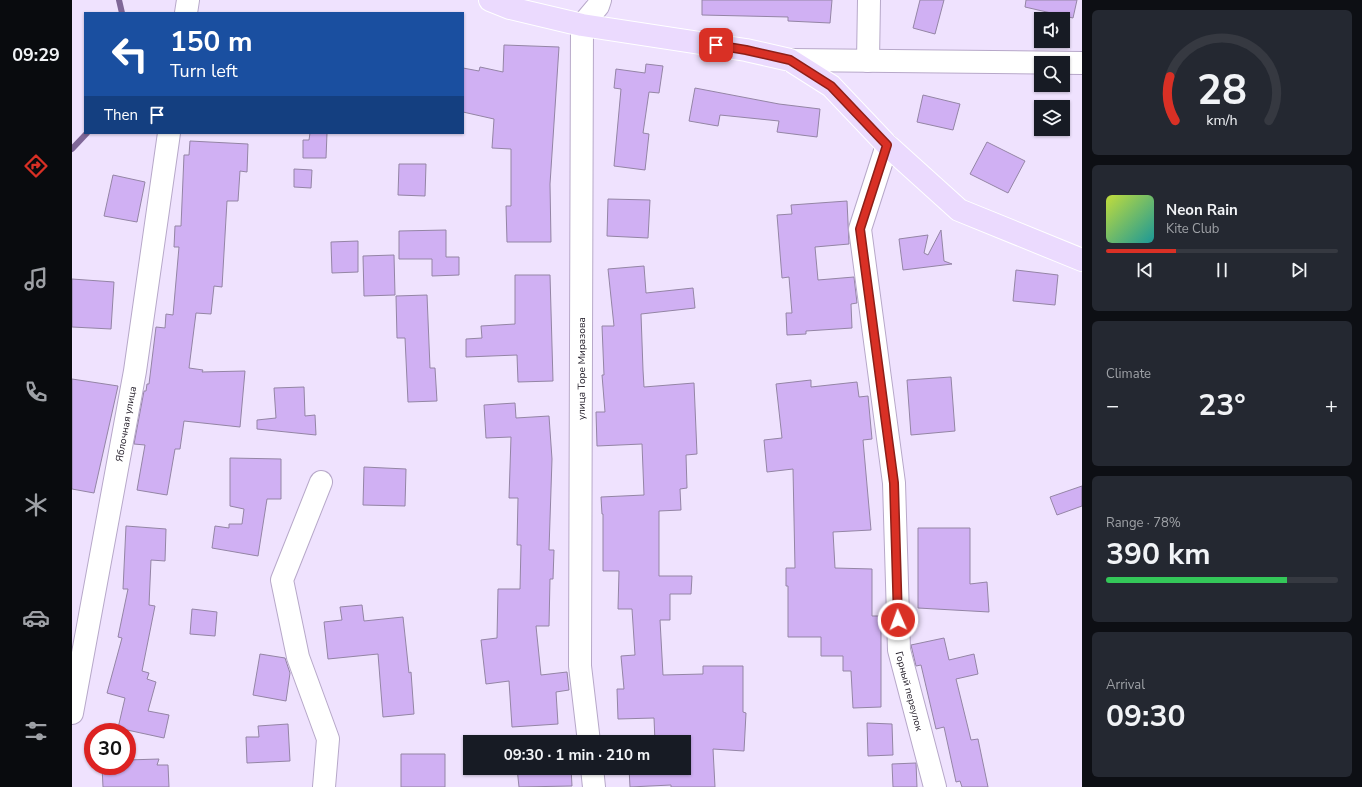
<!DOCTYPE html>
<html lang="en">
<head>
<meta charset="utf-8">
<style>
  :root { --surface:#171b24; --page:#242831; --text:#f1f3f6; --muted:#9ea1a6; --line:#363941; --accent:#d93025 }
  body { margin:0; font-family:"Nunito Sans",sans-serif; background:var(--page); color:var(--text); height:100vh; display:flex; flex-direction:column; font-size:15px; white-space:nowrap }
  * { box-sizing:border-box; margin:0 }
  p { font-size:13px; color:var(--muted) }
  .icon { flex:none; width:22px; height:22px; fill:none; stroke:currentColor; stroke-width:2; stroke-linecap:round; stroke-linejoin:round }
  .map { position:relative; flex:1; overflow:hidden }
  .panel { display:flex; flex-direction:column; gap:10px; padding:10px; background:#0d0f14; width:280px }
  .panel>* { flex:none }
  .banner { position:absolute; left:12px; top:12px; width:380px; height:122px; border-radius:0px; box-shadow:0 1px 3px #0004; background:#1a4fa0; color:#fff; overflow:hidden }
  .fabs { position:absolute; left:962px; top:12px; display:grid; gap:8px }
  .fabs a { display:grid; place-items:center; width:36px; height:36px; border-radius:0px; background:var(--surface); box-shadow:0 1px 3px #0004; font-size:20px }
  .speed { position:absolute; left:12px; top:723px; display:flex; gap:8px; font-size:20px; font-weight:700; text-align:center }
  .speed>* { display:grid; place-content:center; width:52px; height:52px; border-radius:50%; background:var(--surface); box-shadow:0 1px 3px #0004; line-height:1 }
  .speed .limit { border:6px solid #d22; background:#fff; color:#111 }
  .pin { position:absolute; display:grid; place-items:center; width:34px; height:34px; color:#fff; margin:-17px; border-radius:8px; box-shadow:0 2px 6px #0006 }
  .me { position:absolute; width:44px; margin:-22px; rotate:358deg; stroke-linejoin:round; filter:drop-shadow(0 0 3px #0008) }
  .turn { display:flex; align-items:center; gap:14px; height:84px; padding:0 20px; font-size:18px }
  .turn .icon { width:52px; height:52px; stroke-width:2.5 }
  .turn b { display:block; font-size:28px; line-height:34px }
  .then { display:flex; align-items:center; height:38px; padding:0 20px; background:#0003; gap:8px; font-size:15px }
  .big { font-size:30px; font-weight:700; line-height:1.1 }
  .panel .card { flex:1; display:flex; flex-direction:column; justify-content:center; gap:6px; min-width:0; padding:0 14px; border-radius:6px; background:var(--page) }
  .panel .dial { align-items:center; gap:0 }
  .dial svg { height:104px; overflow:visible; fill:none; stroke:var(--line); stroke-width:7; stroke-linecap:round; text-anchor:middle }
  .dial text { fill:var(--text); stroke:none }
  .song { display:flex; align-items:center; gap:12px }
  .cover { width:48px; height:48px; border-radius:6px; background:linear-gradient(135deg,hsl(70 70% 55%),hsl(180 70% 35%)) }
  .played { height:4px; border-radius:2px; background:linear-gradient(90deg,var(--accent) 30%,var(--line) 30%) }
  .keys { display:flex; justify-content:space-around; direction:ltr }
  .heat { display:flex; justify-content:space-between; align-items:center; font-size:22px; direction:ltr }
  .charge { height:6px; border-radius:3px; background:linear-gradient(90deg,#34c759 78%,var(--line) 0) }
  .trip { position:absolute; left:391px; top:735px; width:228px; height:40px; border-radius:0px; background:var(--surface); box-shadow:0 1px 3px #0004; font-weight:700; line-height:40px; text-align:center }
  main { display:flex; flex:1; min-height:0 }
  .menu { display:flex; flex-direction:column; width:72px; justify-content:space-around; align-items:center; background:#090b0e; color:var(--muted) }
  .menu .icon { width:28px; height:28px }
  .menu .active { color:var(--accent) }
  .menu b { font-size:18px; color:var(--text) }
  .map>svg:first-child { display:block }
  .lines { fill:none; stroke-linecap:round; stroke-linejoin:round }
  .stream { stroke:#7f6798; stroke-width:6 }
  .building { fill:#d0b0f3; stroke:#9485a5 }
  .minor-casing { stroke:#b7a8c9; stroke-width:24 }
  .major-casing { stroke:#fff; stroke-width:24 }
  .minor { stroke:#fff; stroke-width:22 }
  .major { stroke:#ebdafe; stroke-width:22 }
  .route-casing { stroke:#8d1f18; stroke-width:10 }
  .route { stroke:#d93025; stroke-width:7 }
  .labels { text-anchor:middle; stroke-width:3; stroke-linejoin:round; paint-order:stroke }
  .street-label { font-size:10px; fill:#1c1622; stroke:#fff }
</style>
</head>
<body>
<main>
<nav class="menu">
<b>09:29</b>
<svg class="icon active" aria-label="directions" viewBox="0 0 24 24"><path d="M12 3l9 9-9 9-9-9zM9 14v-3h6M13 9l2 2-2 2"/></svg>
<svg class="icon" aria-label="music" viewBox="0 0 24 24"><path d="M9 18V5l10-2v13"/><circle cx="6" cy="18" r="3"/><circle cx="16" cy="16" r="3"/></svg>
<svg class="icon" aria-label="phone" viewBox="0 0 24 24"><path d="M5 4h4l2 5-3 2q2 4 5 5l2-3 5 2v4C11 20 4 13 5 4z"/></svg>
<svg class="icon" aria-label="climate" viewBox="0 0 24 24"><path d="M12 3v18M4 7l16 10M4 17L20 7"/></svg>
<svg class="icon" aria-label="car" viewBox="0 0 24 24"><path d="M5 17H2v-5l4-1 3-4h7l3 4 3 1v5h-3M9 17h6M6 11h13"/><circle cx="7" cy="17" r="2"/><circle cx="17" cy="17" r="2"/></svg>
<svg class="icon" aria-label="filters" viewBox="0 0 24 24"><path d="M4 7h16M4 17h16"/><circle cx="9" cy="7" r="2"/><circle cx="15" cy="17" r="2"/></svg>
</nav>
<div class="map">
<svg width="1010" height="787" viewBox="0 0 1010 787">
  <rect width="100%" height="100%" fill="#efe2fe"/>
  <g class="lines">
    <path class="stream" d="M47,0L50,13
      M0,149L15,133"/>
  </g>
  <path class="building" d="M630,0H760L758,23L716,21V17L630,15Z
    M848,0H872L863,34L841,28Z
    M954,0H1005L1001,18L953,7Z
    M432,45L487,47L478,184L479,242H435L434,206H439V149L420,148L422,119L391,112V68L407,71L408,67L431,72Z
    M574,64L591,66L587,93L577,92L571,133L577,134L573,170L542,166L549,89L542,88L544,69L573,73Z
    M623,88L707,104L748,109L745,137L705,132L707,121L648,115L646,126L617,121Z
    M851,95L888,104L881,130L845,122Z
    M238,133H255L254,158H231V140H237Z
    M118,141L176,144L175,172L168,171L166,201H155L150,287L142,286L139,314L124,313L117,368L131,370L130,372L173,371L168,427L112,421L108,449H103L95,495L65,490L73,445L62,444L72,391H74L75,384H77L84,327L93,328L94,314L101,315L107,247H102L103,226H109L112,155H117Z
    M915,142L953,161L936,193L898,174Z
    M327,164H354L353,196L326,195Z
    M222,169L240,170L239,188L222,187Z
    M41,175L73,182L65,222L32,216Z
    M536,199L578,200L576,238L535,236Z
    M775,201L777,244L743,247L746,280L782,277L785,303L779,304L780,328L734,331V334L715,335L714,313H720L717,277L710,278L705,215L720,214L719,205Z
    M374,230V257H387V275L360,276V259H327V231Z
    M869,230L872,261L880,264L831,270L827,239L856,235L852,253L856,255Z
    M286,241V272L260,273L259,242Z
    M322,255L323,295L292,296L291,256Z
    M572,266L574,293L621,288L623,308L569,314L571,370L572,387L622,383L625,454L614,455L615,488L608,489L609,510L587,511V576H620L619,594H598V620H588L591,675L631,674V666H671V712L674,713L672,751L641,749L643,787H599V785L558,787L557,768H612V742H583L582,718L546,719L545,689H552L549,656L563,655L560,609H546L547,571H531V514H530L529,497L572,495L570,444L525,446L524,412H533L530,375H532L530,326H542L536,269Z
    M944,270L986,275L983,305L941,301Z
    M443,275H478L481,381L446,382L445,355L394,357V339L410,338L409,326L443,324Z
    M0,279L42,282L39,329L0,327Z
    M355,295L358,368H363L365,401L336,402L333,338H325L324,296Z
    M879,377L883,431L839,435L835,380Z
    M0,379L46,386L22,493L0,489Z
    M739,380V387L785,382L787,397L796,396L800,439L791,440L799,530L761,532L763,568L800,569V616H809V707L781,708L779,671H771V656H749V637H716V586H714V568H723L721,469L695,472L692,440L710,438L704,384Z
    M232,387L233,416L243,415L244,435L185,429V420L204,418L202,388Z
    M443,403L444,418L477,416L480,459L477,550H482L481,579H478L477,626H464L469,675L495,672L497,690L484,692L486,724L440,727L437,681L414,684L409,640L425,638L426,589H448L449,545H445L446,498H437L439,437L414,438L412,405Z
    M158,458L209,459V499H195L186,556L140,548L143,526L157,528V524H170L172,509L158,506Z
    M292,467L334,469L333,506L291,505Z
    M1010,486V506L985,515L978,497Z
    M54,526L94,529L93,561L79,560L77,605L83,606L70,671L77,673L75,679L84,682L76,711L97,715L92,738L46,728L53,698L35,693L50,638L46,637L56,589H51Z
    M846,528H898V584L915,582L917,612L846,608Z
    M290,605L292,621L331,617L337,673L339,672L342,714L311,717L306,654L256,659L252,622L270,620L268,607Z
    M120,609L145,612L143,636L118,634Z
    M872,638L877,660L902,654L906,674L884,679L899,740L906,739L916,787H890L888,781L884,782L872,727L864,729L849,665L844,666L839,645Z
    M188,654L213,658L218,673L214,701L181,695Z
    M795,723L820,724L821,755L796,756Z
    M216,724L218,761L175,763L174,737H187L186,726Z
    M329,754H373V787H329Z
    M87,759L85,765H96L97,787H31L30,766H55V760Z
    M844,763L845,787H821L820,764Z
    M445,768H499L500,786L447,787Z"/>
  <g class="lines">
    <defs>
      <g id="minor">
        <path d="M114,13L116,0"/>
        <path d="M718,60L1010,63"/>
        <path d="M796,61L797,0"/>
        <path id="s1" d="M815,145L788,229L822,483L827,650L863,787"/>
        <path d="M249,482L210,580L226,657L256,739L252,787"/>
        <path id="s2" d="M0,713L63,371L97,133"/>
        <path id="s3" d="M517,742L508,666L510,25L526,6L528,0"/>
        <path d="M520,768L522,787"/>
      </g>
      <path id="major" d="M418,0L438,8L510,25L674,50L718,60L759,86L815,145L887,210L1010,260"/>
    </defs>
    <use href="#minor" class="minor-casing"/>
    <use href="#major" class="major-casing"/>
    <use href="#minor" class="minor"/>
    <use href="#major" class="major"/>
  </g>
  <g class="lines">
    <defs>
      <path id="route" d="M644,45L674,50L718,60L759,86L815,145L788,229L822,483L826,620"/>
    </defs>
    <use href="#route" class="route-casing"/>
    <use href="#route" class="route"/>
  </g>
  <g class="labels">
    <g class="street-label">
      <text dy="4" stroke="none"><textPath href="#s3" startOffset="374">улица Торе Миразова</textPath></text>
      <text dy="4" stroke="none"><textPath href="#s2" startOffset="294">Яблочная улица</textPath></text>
      <text dy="4" stroke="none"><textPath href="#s1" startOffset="554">Горный переулок</textPath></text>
    </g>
  </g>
</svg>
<div class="fabs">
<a><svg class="icon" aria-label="sound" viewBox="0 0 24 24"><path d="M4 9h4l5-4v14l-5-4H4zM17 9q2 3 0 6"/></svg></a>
<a><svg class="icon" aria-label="search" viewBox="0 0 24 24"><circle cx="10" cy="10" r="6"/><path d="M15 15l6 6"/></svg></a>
<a><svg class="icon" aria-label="layers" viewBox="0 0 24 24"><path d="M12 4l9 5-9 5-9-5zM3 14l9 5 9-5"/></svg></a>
</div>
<div class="speed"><div class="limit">30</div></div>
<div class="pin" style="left:644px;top:45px;background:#d93025"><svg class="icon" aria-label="arrive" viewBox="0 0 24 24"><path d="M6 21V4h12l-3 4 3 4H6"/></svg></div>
<svg class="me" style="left:826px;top:620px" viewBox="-20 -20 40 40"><circle r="17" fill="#d93025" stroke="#fff" stroke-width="3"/><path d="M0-11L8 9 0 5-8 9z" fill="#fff"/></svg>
<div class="trip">09:30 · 1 min · 210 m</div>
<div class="banner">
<div class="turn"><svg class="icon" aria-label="left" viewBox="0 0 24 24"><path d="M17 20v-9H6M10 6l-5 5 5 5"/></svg><div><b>150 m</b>Turn left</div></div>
<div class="then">Then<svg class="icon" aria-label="arrive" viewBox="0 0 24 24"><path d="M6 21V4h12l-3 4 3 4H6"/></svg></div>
</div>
</div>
<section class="panel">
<div class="card dial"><svg viewBox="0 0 100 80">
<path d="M14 69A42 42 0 1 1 86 69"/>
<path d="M14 69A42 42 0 0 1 10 35" stroke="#d93025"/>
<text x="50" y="56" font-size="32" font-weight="700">28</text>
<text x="50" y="72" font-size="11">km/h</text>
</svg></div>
<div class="card">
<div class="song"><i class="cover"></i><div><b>Neon Rain</b><p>Kite Club</p></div></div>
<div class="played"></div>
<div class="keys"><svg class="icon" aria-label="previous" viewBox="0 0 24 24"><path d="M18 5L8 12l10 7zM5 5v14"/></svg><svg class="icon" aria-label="pause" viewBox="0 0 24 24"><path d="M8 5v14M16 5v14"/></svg><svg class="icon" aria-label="next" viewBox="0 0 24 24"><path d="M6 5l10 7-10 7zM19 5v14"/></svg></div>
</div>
<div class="card"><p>Climate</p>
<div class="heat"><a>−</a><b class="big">23°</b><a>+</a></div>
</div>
<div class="card"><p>Range · 78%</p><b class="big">390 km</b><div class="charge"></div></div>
<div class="card"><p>Arrival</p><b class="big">09:30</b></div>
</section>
</main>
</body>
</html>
